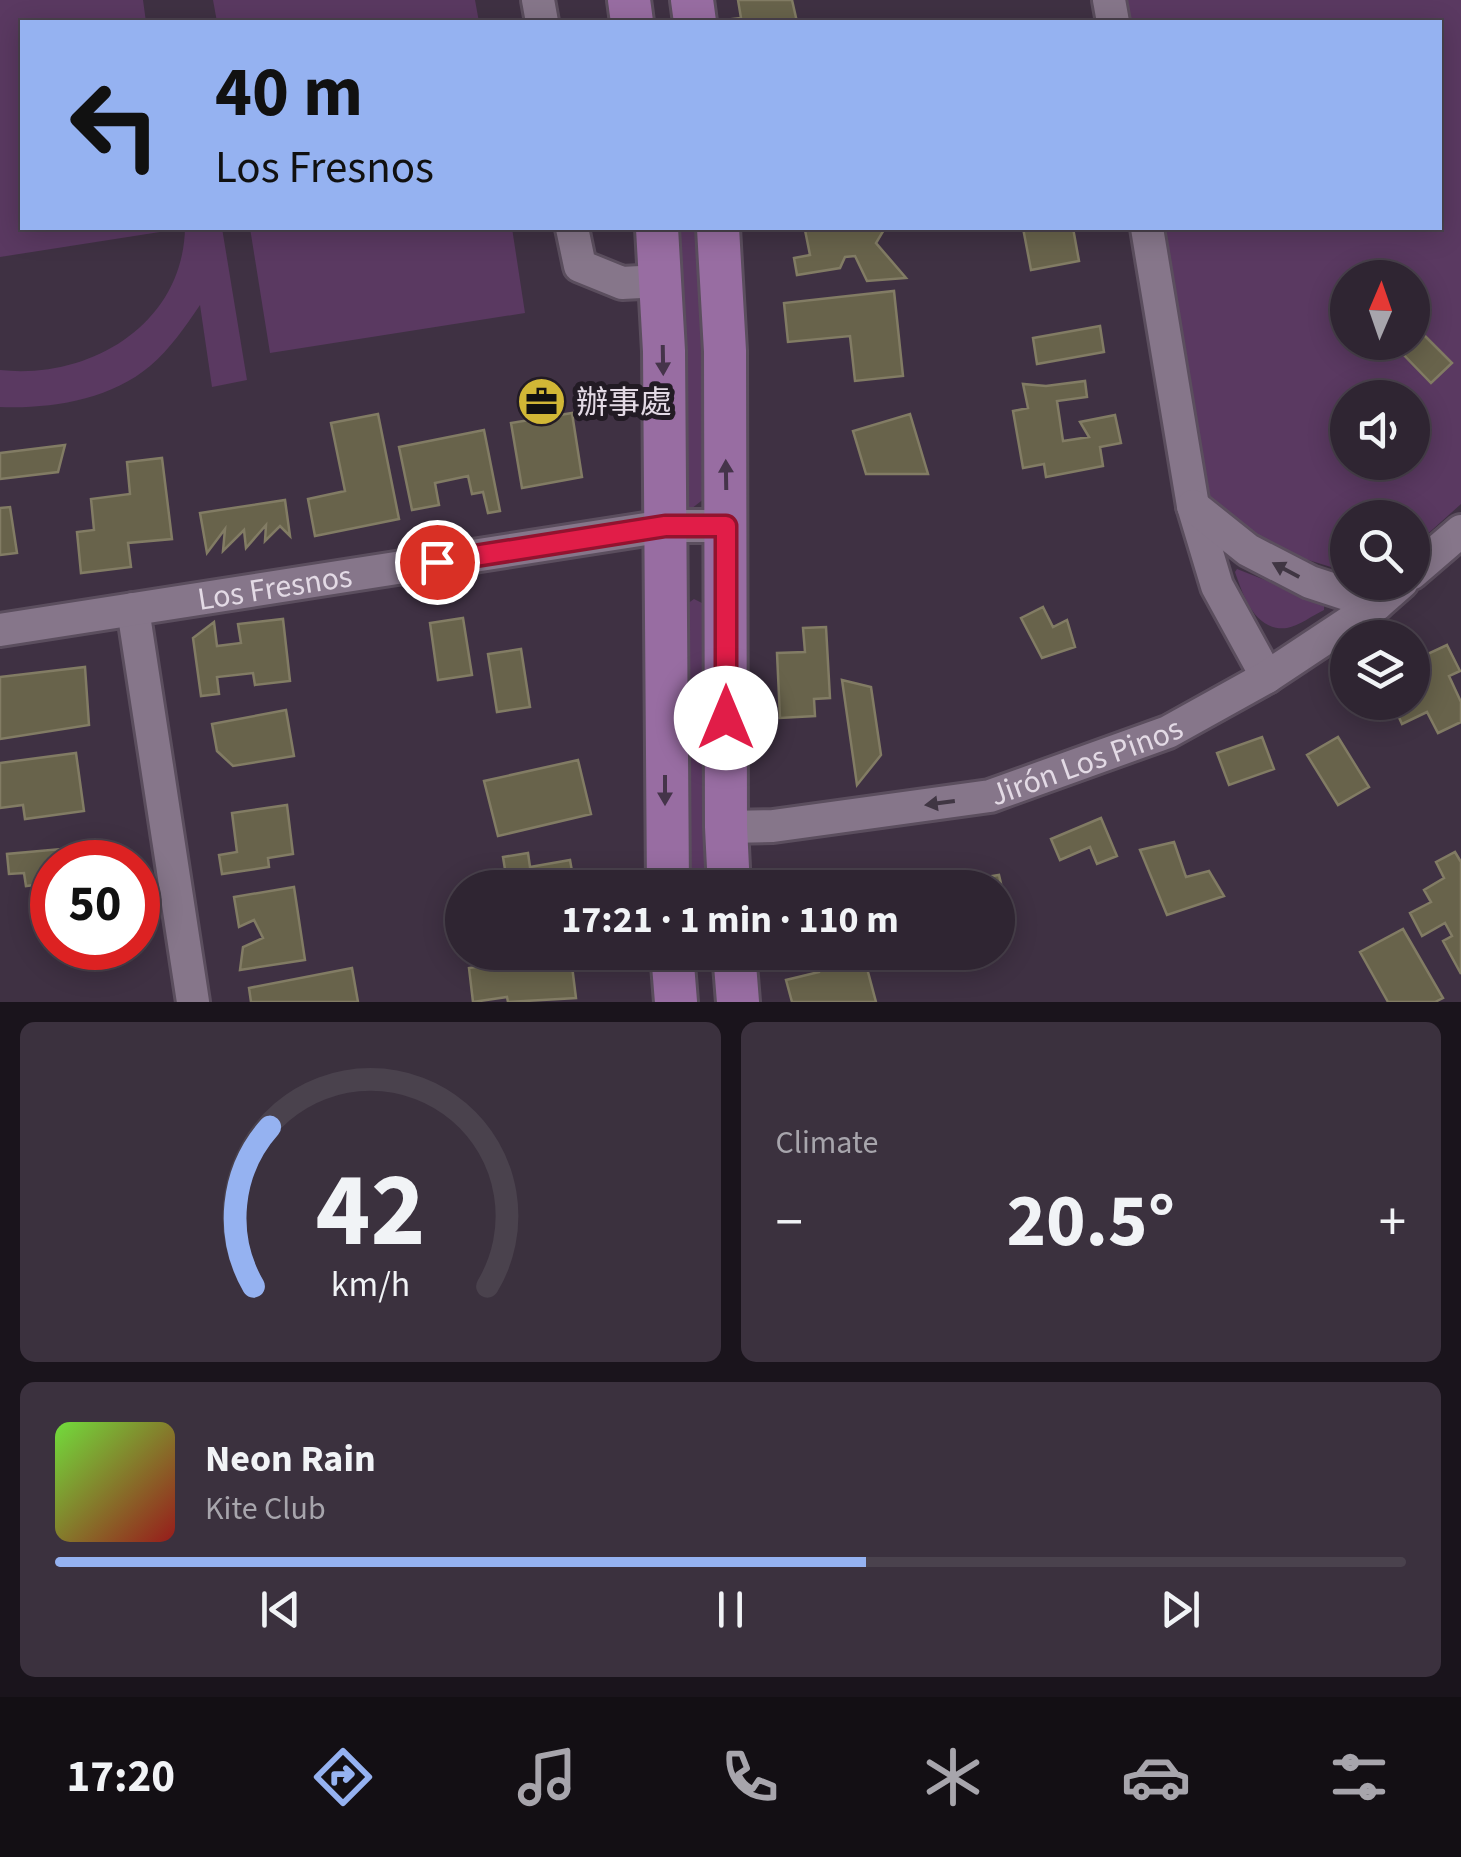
<!DOCTYPE html>
<html lang="en">
<head>
<meta charset="utf-8">
<style>
  :root { --surface:#2f2532; --page:#3b313e; --text:#f1f3f6; --muted:#a7a5ac; --line:#4a424d; --accent:#95b2f1 }
  body { margin:0; font-family:"Source Sans 3","Noto Sans SC",sans-serif; background:var(--page); color:var(--text); height:100vh; display:flex; flex-direction:column; font-size:38px; white-space:nowrap }
  * { box-sizing:border-box; margin:0 }
  p { font-size:32px; color:var(--muted) }
  .icon { flex:none; width:55px; height:55px; fill:none; stroke:currentColor; stroke-width:2; stroke-linecap:round; stroke-linejoin:round }
  .map { position:relative; height:1002px; overflow:hidden }
  .drawer { display:flex; flex-direction:column; gap:20px; padding:20px; background:#1a141c; flex:1 }
  .drawer>* { flex:none }
  .banner { position:absolute; left:20px; top:20px; width:1422px; height:210px; border-radius:0px; box-shadow:0 5px 25px #0003,0 0 0 2px var(--line); background:#95b2f1; color:#111; overflow:hidden }
  .needle { width:65px; rotate:2deg }
  .controls { position:absolute; left:1330px; top:260px; display:grid; gap:20px }
  .controls a { display:grid; place-items:center; width:100px; height:100px; border-radius:50%; background:var(--surface); box-shadow:0 5px 25px #0003,0 0 0 2px var(--line); font-size:50px }
  .speed { position:absolute; left:30px; top:840px; display:flex; gap:20px; font-size:50px; font-weight:700; text-align:center }
  .speed>* { display:grid; place-content:center; width:130px; height:130px; border-radius:50%; background:var(--surface); box-shadow:0 5px 25px #0003,0 0 0 2px var(--line); line-height:1 }
  .speed .limit { border:15px solid #d22; background:#fff; color:#111 }
  .pin { position:absolute; display:grid; place-items:center; width:85px; height:85px; color:#fff; margin:-42px; border:5px solid #fff; border-radius:50%; box-shadow:0 2px 10px #0007 }
  .me { position:absolute; width:110px; margin:-55px; rotate:0deg; stroke-linejoin:round; filter:drop-shadow(0 0 8px #0008) }
  .turn { display:flex; align-items:center; gap:35px; height:210px; padding:0 30px; font-size:45px }
  .turn .icon { width:130px; height:130px; stroke-width:2.5 }
  .turn b { display:block; font-size:70px; line-height:85px }
  .big { font-size:75px; font-weight:700; line-height:1.1 }
  .drawer .widget { flex:1; display:flex; flex-direction:column; justify-content:center; gap:15px; min-width:0; padding:0 35px; border-radius:15px; background:var(--page) }
  .drawer .dial { align-items:center; gap:0 }
  .dial svg { height:260px; overflow:visible; fill:none; stroke:var(--line); stroke-width:7; stroke-linecap:round; text-anchor:middle }
  .dial text { fill:var(--text); stroke:none }
  .song { display:flex; align-items:center; gap:30px }
  .cover { width:120px; height:120px; border-radius:15px; background:linear-gradient(135deg,hsl(100 70% 55%),hsl(0 70% 35%)) }
  .played { height:10px; border-radius:5px; background:linear-gradient(90deg,var(--accent) 60%,var(--line) 60%) }
  .keys { display:flex; justify-content:space-around; direction:ltr }
  .heat { display:flex; justify-content:space-between; align-items:center; font-size:55px; direction:ltr }
  .drawer .tiles { flex:1; display:grid; gap:20px; grid-template-columns:1fr 1fr }
  .widget:last-child { grid-column:span 2 }
  .trip { position:absolute; left:445px; top:870px; width:570px; height:100px; border-radius:50px; background:var(--surface); box-shadow:0 5px 25px #0003,0 0 0 2px var(--line); font-weight:700; line-height:100px; text-align:center }
  .menu { display:flex; height:160px; justify-content:space-around; align-items:center; background:#130f14; color:var(--muted) }
  .menu .icon { width:70px; height:70px }
  .menu .current { color:var(--accent) }
  .menu b { font-size:45px; color:var(--text) }
  .map>svg:first-child { display:block }
  .green { fill:#5a3961; fill-rule:evenodd }
  .building { fill:#68634b; stroke:#827c64; stroke-width:2.5 }
  .lines { fill:none; stroke-linecap:round; stroke-linejoin:round }
  .minor-casing { stroke:#5b4e5e; stroke-width:38 }
  .major-casing { stroke:#5b4e5e; stroke-width:48 }
  .minor { stroke:#86768a; stroke-width:32 }
  .major { stroke:#986da2; stroke-width:42 }
  .oneway { fill:#45344a }
  .oneway2 { fill:#403643 }
  .route-casing { stroke:#92132f; stroke-width:25 }
  .route { stroke:#e11d48; stroke-width:18 }
  .labels { text-anchor:middle; stroke-width:10; stroke-linejoin:round; paint-order:stroke }
  .poi-label { font-size:32px; fill:#e3dae5; stroke:#221b24; text-anchor:start }
  .street-label { font-size:32px; fill:#e3dae5; stroke:#221b24 }
</style>
</head>
<body>
<div class="map">
<svg width="1461" height="1002" viewBox="0 0 1461 1002">
  <rect width="100%" height="100%" fill="#3f3143"/>
  <path class="green" d="M0,0H143L146,22H22V228L179,229L0,257Z
    M213,0H475L479,22H217Z
    M1118,0H1461V504L1413,547L1412,518H1348L1347,572L1289,554L1232,526L1196,491L1154,228H1440V22H1122ZM1348,278H1412V342H1348ZM1348,398H1412V462H1348Z
    M185,228H222L247,380L212,387L200,305C185,327 170,349 150,366C110,400 50,409 0,407V370C89,380 183,325 185,228Z
    M250,228H512L525,313L270,353Z
    M673,228H703L705,498L691,509L681,503Z
    M1237,569L1324,603V610C1313,615 1299,626 1287,628C1255,632 1243,595 1235,572Z
    M694,599L702,603V608L716,887H683L687,604Z"/>
  <path class="building" d="M738,0H792L797,22H736L733,19L741,18Z
    M821,228H885L876,243L906,278L867,281L855,256L845,257L840,268L797,275L794,258L810,255L805,230Z
    M1023,228H1073L1079,261L1031,270Z
    M894,291L903,376L855,381L850,336L788,342L784,303Z
    M1100,326L1104,352L1037,364L1033,338Z
    M1419,330L1452,363L1431,383L1399,350L1406,342H1412V337Z
    M1085,381L1087,397L1057,401L1063,441L1089,437L1080,422L1115,415L1121,443L1100,447L1103,466L1046,477L1044,464L1023,468L1013,411L1028,408L1023,384L1046,386Z
    M572,413L582,477L522,488L511,423Z
    M378,414L399,519L315,536L308,499L345,491L331,423Z
    M910,414L928,474H866L853,431Z
    M484,430L500,511L488,513L483,492L472,494L468,476L435,483L439,505L412,510L399,447Z
    M65,445L58,472L0,479V453Z
    M162,458L172,539L128,543L131,567L81,573L77,532L94,530L91,499L130,494L127,462Z
    M285,500L290,536L280,526L265,541L266,525L246,548L244,530L223,551L225,529L207,553L200,513Z
    M10,507L17,553L0,555V508Z
    M1043,607L1053,627L1067,620L1075,647L1042,658L1021,618Z
    M463,618L472,675L438,680L430,623Z
    M283,619L290,681L255,685L253,673L217,677L219,694L201,696L193,638L214,622L217,646L241,643L238,624Z
    M826,627L830,698L814,699L815,716L780,718L777,653L805,652L803,628Z
    M1447,645L1460,671L1449,676L1461,702V722L1438,733L1427,712L1402,724L1392,702H1412V661L1421,675L1428,672L1421,657Z
    M521,649L530,707L497,712L488,654Z
    M85,667L89,725L0,739V677Z
    M842,680L871,687L881,755L857,785Z
    M286,710L294,756L233,766L217,751L212,724Z
    M1262,737L1274,769L1229,785L1217,753Z
    M1338,737L1369,787L1338,805L1307,755Z
    M76,753L84,811L25,819L23,805L0,808V763Z
    M578,760L591,814L498,836L484,781Z
    M287,805L293,854L268,858L269,867L222,874L219,855L237,852L232,813Z
    M1101,818L1117,856L1097,864L1090,847L1060,860L1051,839Z
    M1174,842L1186,877L1209,871L1224,896L1167,915L1140,850Z
    M72,848L73,862H52V883L26,886L24,873L9,874L7,854Z
    M1455,852L1461,862V974L1443,941L1452,936L1445,923L1422,936L1410,913L1431,902L1424,890L1444,878L1436,862Z
    M528,853L530,867L570,860L575,888H508L503,857Z
    M999,875L1012,931L998,934V888H917Z
    M294,887L305,960L240,970L243,947L263,938L254,920L239,927L234,897Z
    M52,889V922L38,924L33,892Z
    M1403,929L1443,998L1435,1002H1388L1360,952Z
    M820,954L864,957L876,1002H792L786,980L819,972Z
    M545,957L547,969L572,966L576,998L508,1002L507,997L473,1002L469,968Z
    M352,968L358,1002H251L249,988Z"/>
  <g class="lines">
    <defs>
      <g id="minor">
        <path d="M538,0L542,22"/>
        <path d="M1109,0L1113,22"/>
        <path d="M572,228L580,266L622,283L660,281"/>
        <path d="M1147,228L1193,506L1217,586L1267,677"/>
        <path d="M1193,506L1248,550L1310,582L1377,604"/>
        <path d="M1412,573L1461,531"/>
        <path d="M133,609L193,1002"/>
        <path id="s1" d="M0,630L665,526H727"/>
        <path id="s2" d="M726,827L773,826L990,796L1168,732L1267,677L1377,604L1402,582"/>
      </g>
      <path id="major" d="M629,0L632,22
        M692,0L695,22
        M657,228L664,351L668,888
        M718,228L725,351L726,827L729,888
        M672,952L676,1002
        M734,952L738,1002"/>
    </defs>
    <use href="#minor" class="minor-casing"/>
    <use href="#major" class="major-casing"/>
    <use href="#minor" class="minor"/>
    <use href="#major" class="major"/>
  </g>
  <defs><path id="oneway-solid" d="M-6-.8H1V-3.2L6.5 0L1 3.2V.8H-6Z" transform="scale(2.5)"/></defs>
  <g class="oneway">
    <use href="#oneway-solid" transform="translate(663 360) rotate(89)"/>
    <use href="#oneway-solid" transform="translate(726 475) rotate(-91)"/>
    <use href="#oneway-solid" transform="translate(665 790) rotate(90)"/>
  </g>
  <g class="oneway2">
    <use href="#oneway-solid" transform="translate(1286 570) rotate(-152)"/>
    <use href="#oneway-solid" transform="translate(940 803) rotate(172)"/>
  </g>
  <g class="lines">
    <defs>
      <path id="route" d="M437,562L665,526H726V718"/>
    </defs>
    <use href="#route" class="route-casing"/>
    <use href="#route" class="route"/>
  </g>
  <defs>
    <symbol id="office-disc" viewBox="-11 -11 22 22"><circle r="9.5" fill="#d1b736" stroke="#221b24"/><path d="M-6-3h4V-5.5h4V-3h4V5H-6ZM-1-4.5V-3h2v-1.5ZM-6 0V1H6V0Z" fill="#111"/></symbol>
  </defs>
  <g fill-rule="evenodd">
    <use href="#office-disc" x="514" y="374" width="55" height="55"/>
  </g>
  <g class="labels">
    <g class="poi-label">
      <text x="576" y="413">辦事處</text>
    </g>
    <g class="street-label">
      <text dy="11" stroke="none"><textPath href="#s1" startOffset="278">Los Fresnos</textPath></text>
      <text dy="11" stroke="none"><textPath href="#s2" startOffset="368">Jirón Los Pinos</textPath></text>
    </g>
  </g>
</svg>
<div class="controls">
<a><svg class="needle" viewBox="-14 -14 28 28"><path d="M0-13l5 13h-10z" fill="#e53935"/><path d="M0 13l5-13h-10z" fill="#a7a5ac"/></svg></a>
<a><svg class="icon" aria-label="sound" viewBox="0 0 24 24"><path d="M4 9h4l5-4v14l-5-4H4zM17 9q2 3 0 6"/></svg></a>
<a><svg class="icon" aria-label="search" viewBox="0 0 24 24"><circle cx="10" cy="10" r="6"/><path d="M15 15l6 6"/></svg></a>
<a><svg class="icon" aria-label="layers" viewBox="0 0 24 24"><path d="M12 4l9 5-9 5-9-5zM3 14l9 5 9-5"/></svg></a>
</div>
<div class="speed"><div class="limit">50</div></div>
<div class="pin" style="left:437px;top:562px;background:#d93025"><svg class="icon" aria-label="arrive" viewBox="0 0 24 24"><path d="M6 21V4h12l-3 4 3 4H6"/></svg></div>
<svg class="me" style="left:726px;top:718px" viewBox="-20 -20 40 40"><circle r="19" fill="#fff"/><path d="M0-13L10 11 0 6-10 11z" fill="#e11d48"/></svg>
<div class="trip">17:21 · 1 min · 110 m</div>
<div class="banner">
<div class="turn"><svg class="icon" aria-label="left" viewBox="0 0 24 24"><path d="M17 20v-9H6M10 6l-5 5 5 5"/></svg><div><b>40 m</b>Los Fresnos</div></div>
</div>
</div>
<section class="drawer">
<div class="tiles">
<div class="widget dial"><svg viewBox="0 0 100 80">
<path d="M14 69A42 42 0 1 1 86 69"/>
<path d="M14 69A42 42 0 0 1 19 20" stroke="#95b2f1"/>
<text x="50" y="56" font-size="32" font-weight="700">42</text>
<text x="50" y="72" font-size="11">km/h</text>
</svg></div>
<div class="widget"><p>Climate</p>
<div class="heat"><a>−</a><b class="big">20.5°</b><a>+</a></div>
</div>
<div class="widget">
<div class="song"><i class="cover"></i><div><b>Neon Rain</b><p>Kite Club</p></div></div>
<div class="played"></div>
<div class="keys"><svg class="icon" aria-label="previous" viewBox="0 0 24 24"><path d="M18 5L8 12l10 7zM5 5v14"/></svg><svg class="icon" aria-label="pause" viewBox="0 0 24 24"><path d="M8 5v14M16 5v14"/></svg><svg class="icon" aria-label="next" viewBox="0 0 24 24"><path d="M6 5l10 7-10 7zM19 5v14"/></svg></div>
</div>
</div>
</section>
<nav class="menu">
<b>17:20</b>
<svg class="icon current" aria-label="directions" viewBox="0 0 24 24"><path d="M12 3l9 9-9 9-9-9zM9 14v-3h6M13 9l2 2-2 2"/></svg>
<svg class="icon" aria-label="music" viewBox="0 0 24 24"><path d="M9 18V5l10-2v13"/><circle cx="6" cy="18" r="3"/><circle cx="16" cy="16" r="3"/></svg>
<svg class="icon" aria-label="phone" viewBox="0 0 24 24"><path d="M5 4h4l2 5-3 2q2 4 5 5l2-3 5 2v4C11 20 4 13 5 4z"/></svg>
<svg class="icon" aria-label="climate" viewBox="0 0 24 24"><path d="M12 3v18M4 7l16 10M4 17L20 7"/></svg>
<svg class="icon" aria-label="car" viewBox="0 0 24 24"><path d="M5 17H2v-5l4-1 3-4h7l3 4 3 1v5h-3M9 17h6M6 11h13"/><circle cx="7" cy="17" r="2"/><circle cx="17" cy="17" r="2"/></svg>
<svg class="icon" aria-label="filters" viewBox="0 0 24 24"><path d="M4 7h16M4 17h16"/><circle cx="9" cy="7" r="2"/><circle cx="15" cy="17" r="2"/></svg>
</nav>
</body>
</html>
